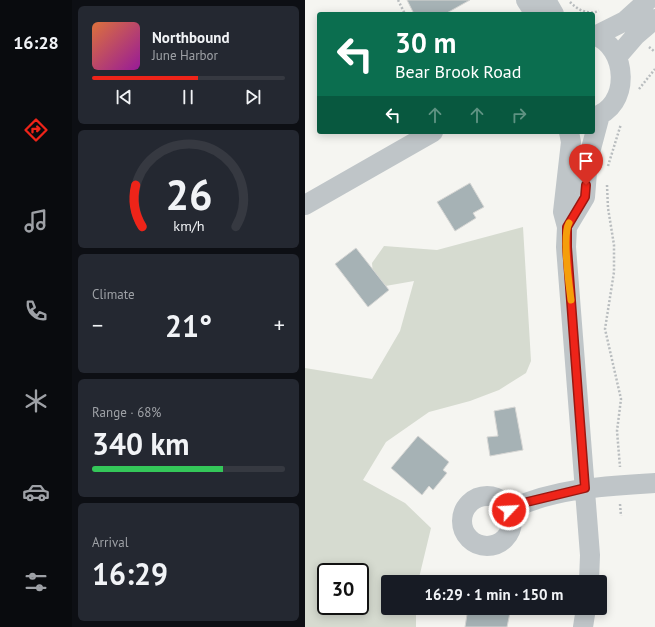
<!DOCTYPE html>
<html lang="en">
<head>
<meta charset="utf-8">
<style>
  :root { --surface:#171b24; --page:#242831; --text:#f1f3f6; --muted:#9ea1a6; --line:#363941; --accent:#ee2419 }
  body { margin:0; font-family:"PT Sans",sans-serif; background:var(--page); color:var(--text); height:100vh; display:flex; flex-direction:column; font-size:15px; white-space:nowrap }
  * { box-sizing:border-box; margin:0 }
  p { font-size:13px; color:var(--muted) }
  .icon { flex:none; width:22px; height:22px; fill:none; stroke:currentColor; stroke-width:2; stroke-linecap:round; stroke-linejoin:round }
  .map { position:relative; flex:1; overflow:hidden }
  .details { display:flex; flex-direction:column; gap:6px; padding:6px; background:#0d0f14; width:233px }
  .details>* { flex:none }
  .guide { position:absolute; left:12px; top:12px; width:278px; height:122px; border-radius:4px; box-shadow:0 2px 10px #0003; background:#0b6e4f; color:#fff; overflow:hidden }
  .speed { position:absolute; left:12px; top:563px; display:flex; gap:8px; font-size:20px; font-weight:700; text-align:center }
  .speed>* { display:grid; place-content:center; width:52px; height:52px; border-radius:50%; background:var(--surface); box-shadow:0 2px 10px #0003; line-height:1 }
  .speed .limit { border:2px solid #111; border-radius:6px; background:#fff; color:#111 }
  .pin { position:absolute; display:grid; place-items:center; width:34px; height:34px; color:#fff; margin:-41px -17px; border-radius:50% 50% 50% 0; rotate:-45deg; box-shadow:0 0 4px #0007 }
  .pin .icon { rotate:45deg }
  .me { position:absolute; width:44px; margin:-22px; rotate:65deg; stroke-linejoin:round; filter:drop-shadow(0 0 3px #0008) }
  .turn { display:flex; align-items:center; gap:14px; height:84px; padding:0 12px; font-size:18px }
  .turn .icon { width:52px; height:52px; stroke-width:2.5 }
  .turn b { display:block; font-size:28px; line-height:34px }
  .lanes { display:flex; align-items:center; height:38px; padding:0 12px; background:#0003; justify-content:center; gap:20px; direction:ltr }
  .lanes .off { opacity:.35 }
  .big { font-size:30px; font-weight:600; line-height:1.1 }
  .details .card { flex:1; display:flex; flex-direction:column; justify-content:center; gap:6px; min-width:0; padding:0 14px; border-radius:6px; background:var(--page) }
  .details .dial { align-items:center; gap:0 }
  .dial svg { height:104px; overflow:visible; fill:none; stroke:var(--line); stroke-width:7; stroke-linecap:round; text-anchor:middle }
  .dial text { fill:var(--text); stroke:none }
  .song { display:flex; align-items:center; gap:12px }
  .cover { width:48px; height:48px; border-radius:6px; background:linear-gradient(135deg,hsl(20 70% 55%),hsl(300 70% 35%)) }
  .played { height:4px; border-radius:2px; background:linear-gradient(90deg,var(--accent) 55%,var(--line) 55%) }
  .keys { display:flex; justify-content:space-around; direction:ltr }
  .heat { display:flex; justify-content:space-between; align-items:center; font-size:22px; direction:ltr }
  .charge { height:6px; border-radius:3px; background:linear-gradient(90deg,#34c759 68%,var(--line) 0) }
  .trip { position:absolute; left:76px; top:575px; width:226px; height:40px; border-radius:4px; background:var(--surface); box-shadow:0 2px 10px #0003; font-weight:600; line-height:40px; text-align:center }
  main { display:flex; flex:1; min-height:0 }
  .menu { display:flex; flex-direction:column; width:72px; justify-content:space-around; align-items:center; background:#090b0e; color:var(--muted) }
  .menu .icon { width:28px; height:28px }
  .menu .current { color:var(--accent) }
  .menu b { font-size:18px; color:var(--text) }
  .map>svg:first-child { display:block }
  .green { fill:#d6dbd0; fill-rule:evenodd }
  .building { fill:#a6b2b5; stroke:#d6d6d4 }
  .lines { fill:none; stroke-linecap:round; stroke-linejoin:round }
  .path { stroke:#b9bdbf; stroke-width:2.5; stroke-dasharray:2 2; stroke-linecap:butt }
  .minor { stroke:#bfc5c8; stroke-width:20 }
  .route-casing { stroke:#9b1710; stroke-width:10 }
  .route { stroke:#ee2419; stroke-width:7 }
  .slow { stroke:#f59e0b; stroke-width:7 }
</style>
</head>
<body>
<main>
<nav class="menu">
<b>16:28</b>
<svg class="icon current" aria-label="directions" viewBox="0 0 24 24"><path d="M12 3l9 9-9 9-9-9zM9 14v-3h6M13 9l2 2-2 2"/></svg>
<svg class="icon" aria-label="music" viewBox="0 0 24 24"><path d="M9 18V5l10-2v13"/><circle cx="6" cy="18" r="3"/><circle cx="16" cy="16" r="3"/></svg>
<svg class="icon" aria-label="phone" viewBox="0 0 24 24"><path d="M5 4h4l2 5-3 2q2 4 5 5l2-3 5 2v4C11 20 4 13 5 4z"/></svg>
<svg class="icon" aria-label="climate" viewBox="0 0 24 24"><path d="M12 3v18M4 7l16 10M4 17L20 7"/></svg>
<svg class="icon" aria-label="car" viewBox="0 0 24 24"><path d="M5 17H2v-5l4-1 3-4h7l3 4 3 1v5h-3M9 17h6M6 11h13"/><circle cx="7" cy="17" r="2"/><circle cx="17" cy="17" r="2"/></svg>
<svg class="icon" aria-label="filters" viewBox="0 0 24 24"><path d="M4 7h16M4 17h16"/><circle cx="9" cy="7" r="2"/><circle cx="15" cy="17" r="2"/></svg>
</nav>
<section class="details">
<div class="card">
<div class="song"><i class="cover"></i><div><b>Northbound</b><p>June Harbor</p></div></div>
<div class="played"></div>
<div class="keys"><svg class="icon" aria-label="previous" viewBox="0 0 24 24"><path d="M18 5L8 12l10 7zM5 5v14"/></svg><svg class="icon" aria-label="pause" viewBox="0 0 24 24"><path d="M8 5v14M16 5v14"/></svg><svg class="icon" aria-label="next" viewBox="0 0 24 24"><path d="M6 5l10 7-10 7zM19 5v14"/></svg></div>
</div>
<div class="card dial"><svg viewBox="0 0 100 80">
<path d="M14 69A42 42 0 1 1 86 69"/>
<path d="M14 69A42 42 0 0 1 9 37" stroke="#ee2419"/>
<text x="50" y="56" font-size="32" font-weight="700">26</text>
<text x="50" y="72" font-size="11">km/h</text>
</svg></div>
<div class="card"><p>Climate</p>
<div class="heat"><a>−</a><b class="big">21°</b><a>+</a></div>
</div>
<div class="card"><p>Range · 68%</p><b class="big">340 km</b><div class="charge"></div></div>
<div class="card"><p>Arrival</p><b class="big">16:29</b></div>
</section>
<div class="map">
<svg width="350" height="627" viewBox="0 0 350 627">
  <rect width="100%" height="100%" fill="#f5f5f1"/>
  <path class="green" d="M218,227L226,361L221,373L194,390L165,401L124,412L81,442L58,480L100,503L126,528L113,582H83V608H111V627H0V368L67,379L95,331L109,281L69,288L67,263L79,246L132,250ZM21,572H55V606H21Z"/>
  <path class="building" d="M102,0H165L140,14H109Z
    M165,183L179,207L168,213L171,218L150,231L132,202Z
    M51,248L84,290L63,307L30,264Z
    M210,407L218,450L185,456L182,437L193,436L189,411Z
    M113,436L144,462L138,470L142,473L128,490L124,486L117,495L86,468Z
    M163,608H206L202,627H160Z"/>
  <g class="lines">
    <path class="path" d="M93,0L100,14
      M265,2C273,10 282,15 294,11
      M344,47L350,52
      M334,89L350,69
      M303,166L316,124
      M302,185L303,208L309,245V272L300,329L316,399L312,431L315,467
      M315,504L316,516"/>
    <path class="minor" d="M221,0L230,14
      M241,0L249,14
      M288,35C324,46 326,108 288,117
      M290,36L320,21L343,0
      M312,57L331,35L350,19
      M0,205L128,132
      M262,227L258,212L266,142L264,132
      M157 521a25 25 0 1 1 50 0a25 25 0 1 1-50 0Z
      M204,510C250,488 301,486 350,483
      M284,582L285,555L261,247L262,227L280,197L283,160L295,115
      M278,627L281,608"/>
  </g>
  <g class="lines">
    <defs>
      <path id="route" d="M204,510L222,502L280,488L262,247V227L280,197L281,185"/>
    </defs>
    <use href="#route" class="route-casing"/>
    <use href="#route" class="route"/>
    <path class="slow" d="M264,223C257,235 264,284 266,300"/>
  </g>
</svg>
<div class="speed"><div class="limit">30</div></div>
<div class="pin" style="left:281px;top:185px;background:#d93025"><svg class="icon" aria-label="arrive" viewBox="0 0 24 24"><path d="M6 21V4h12l-3 4 3 4H6"/></svg></div>
<svg class="me" style="left:204px;top:510px" viewBox="-20 -20 40 40"><circle r="17" fill="#ee2419" stroke="#fff" stroke-width="3"/><path d="M0-11L8 9 0 5-8 9z" fill="#fff"/></svg>
<div class="trip">16:29 · 1 min · 150 m</div>
<div class="guide">
<div class="turn"><svg class="icon" aria-label="left" viewBox="0 0 24 24"><path d="M17 20v-9H6M10 6l-5 5 5 5"/></svg><div><b>30 m</b>Bear Brook Road</div></div>
<div class="lanes"><svg class="icon" aria-label="left" viewBox="0 0 24 24"><path d="M17 20v-9H6M10 6l-5 5 5 5"/></svg><svg class="icon off" aria-label="ahead" viewBox="0 0 24 24"><path d="M12 20V5M6 11l6-6 6 6"/></svg><svg class="icon off" aria-label="ahead" viewBox="0 0 24 24"><path d="M12 20V5M6 11l6-6 6 6"/></svg><svg class="icon off" aria-label="right" viewBox="0 0 24 24"><path d="M7 20v-9h11M14 6l5 5-5 5"/></svg></div>
</div>
</div>
</main>
</body>
</html>
